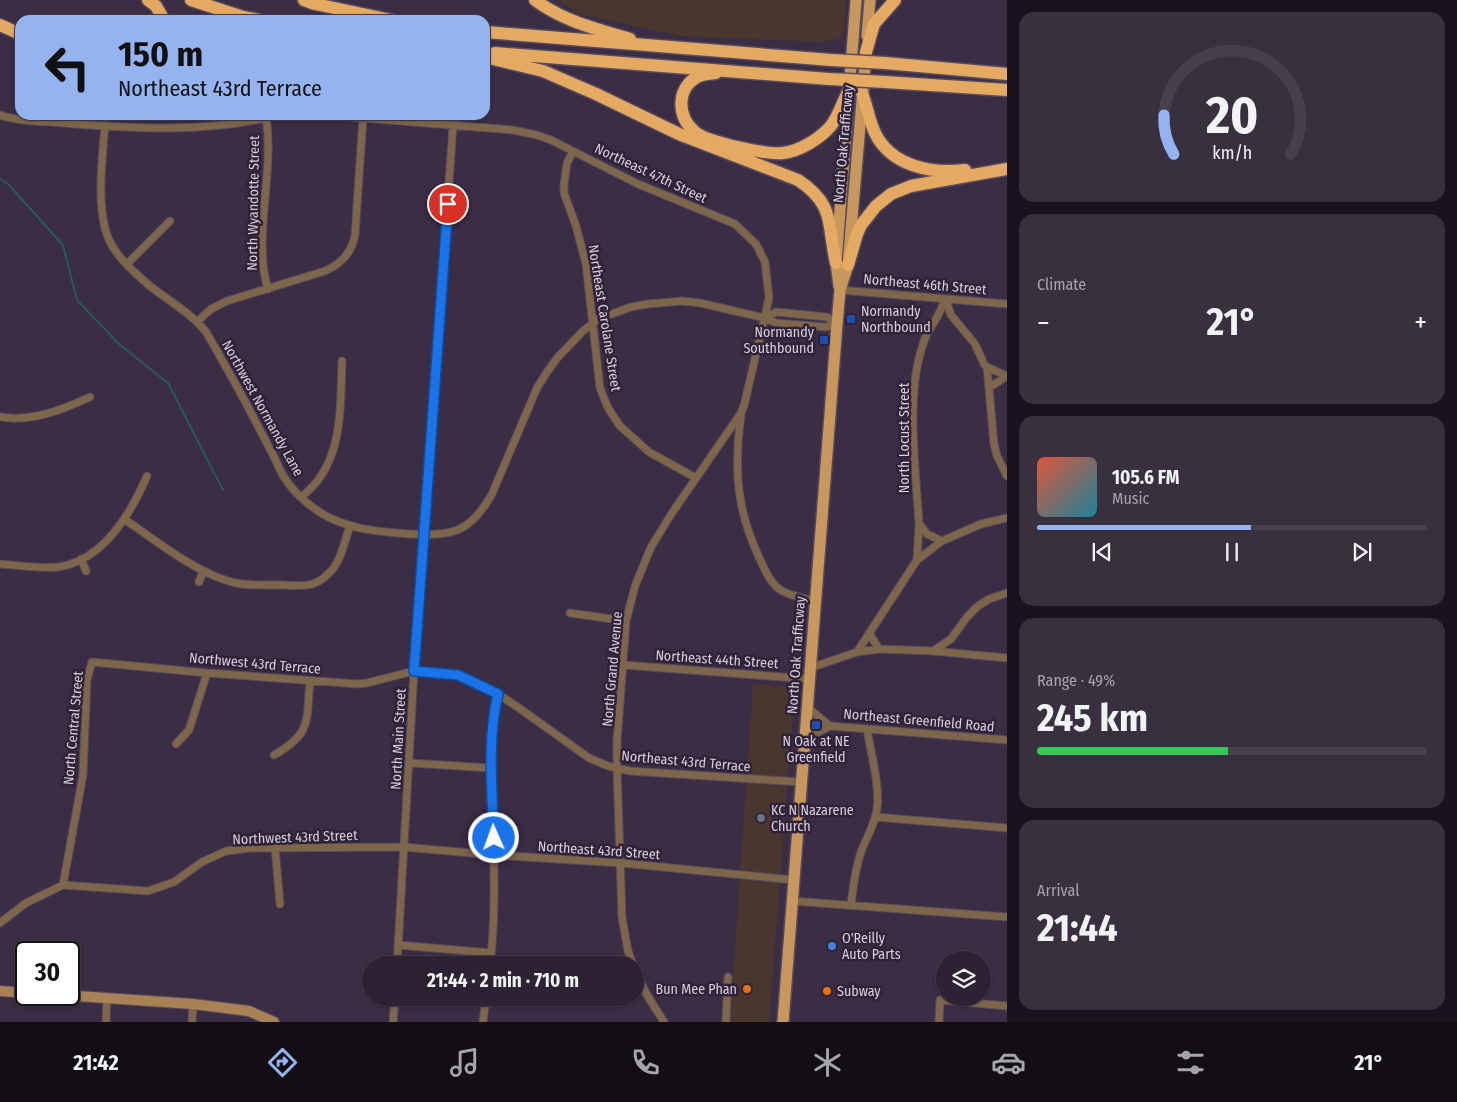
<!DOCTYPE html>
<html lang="en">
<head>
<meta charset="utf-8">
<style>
  :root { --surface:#2c2233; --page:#382f3f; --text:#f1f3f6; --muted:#a6a4ac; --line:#483f4e; --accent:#95b2f1 }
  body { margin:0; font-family:"Fira Sans Condensed",sans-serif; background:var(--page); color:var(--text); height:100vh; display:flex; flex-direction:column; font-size:19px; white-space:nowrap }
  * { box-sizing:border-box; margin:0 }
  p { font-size:16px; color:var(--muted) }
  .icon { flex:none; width:28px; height:28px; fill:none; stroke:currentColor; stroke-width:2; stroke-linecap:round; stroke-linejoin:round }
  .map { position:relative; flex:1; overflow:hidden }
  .drawer { display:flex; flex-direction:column; gap:12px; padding:12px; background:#18131c; width:450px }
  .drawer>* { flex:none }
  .top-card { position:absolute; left:15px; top:15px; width:475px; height:105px; border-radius:15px; box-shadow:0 1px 4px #0004,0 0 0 1px var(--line); background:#95b2f1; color:#111; overflow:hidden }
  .controls { position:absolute; left:936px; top:951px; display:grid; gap:10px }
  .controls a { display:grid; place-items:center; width:55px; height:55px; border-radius:50%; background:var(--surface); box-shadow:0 1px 4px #0004,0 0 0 1px var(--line); font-size:25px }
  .speed { position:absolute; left:15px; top:941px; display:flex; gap:10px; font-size:25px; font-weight:700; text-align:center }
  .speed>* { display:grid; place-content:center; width:65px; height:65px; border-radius:50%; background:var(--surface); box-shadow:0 1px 4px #0004,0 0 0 1px var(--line); line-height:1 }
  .speed .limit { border:2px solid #111; border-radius:8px; background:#fff; color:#111 }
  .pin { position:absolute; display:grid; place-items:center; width:42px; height:42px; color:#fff; margin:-21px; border:2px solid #fff; border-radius:50%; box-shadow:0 1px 5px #0007 }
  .me { position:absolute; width:55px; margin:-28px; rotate:358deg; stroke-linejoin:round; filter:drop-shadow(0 0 4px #0008) }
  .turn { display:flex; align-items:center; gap:18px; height:105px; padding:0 20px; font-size:22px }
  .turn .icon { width:65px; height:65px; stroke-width:2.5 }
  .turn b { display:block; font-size:35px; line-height:42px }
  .big { font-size:38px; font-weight:700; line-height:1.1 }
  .drawer .widget { flex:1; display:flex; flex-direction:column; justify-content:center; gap:8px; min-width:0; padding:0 18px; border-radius:15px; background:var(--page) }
  .drawer .dial { align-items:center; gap:0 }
  .dial svg { height:130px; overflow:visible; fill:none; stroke:var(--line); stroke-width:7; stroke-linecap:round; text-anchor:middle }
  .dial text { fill:var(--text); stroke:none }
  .song { display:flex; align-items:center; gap:15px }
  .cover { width:60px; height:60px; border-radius:8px; background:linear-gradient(135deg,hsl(10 70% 55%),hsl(190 70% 35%)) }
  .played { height:5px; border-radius:2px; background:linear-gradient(90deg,var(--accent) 55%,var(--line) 55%) }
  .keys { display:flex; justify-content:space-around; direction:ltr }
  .heat { display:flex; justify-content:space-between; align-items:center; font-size:28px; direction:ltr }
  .charge { height:8px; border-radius:4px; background:linear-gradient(90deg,#34c759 49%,var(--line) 0) }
  .trip { position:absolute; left:362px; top:956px; width:282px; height:50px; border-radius:25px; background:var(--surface); box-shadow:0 1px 4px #0004,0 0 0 1px var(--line); font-weight:700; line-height:50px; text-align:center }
  .menu { display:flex; height:80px; justify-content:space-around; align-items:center; background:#120e14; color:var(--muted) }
  .menu .icon { width:35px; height:35px }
  .menu .on { color:var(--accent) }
  .menu b { font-size:22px; color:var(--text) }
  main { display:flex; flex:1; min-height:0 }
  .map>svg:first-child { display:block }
  .commercial { fill:#49362f }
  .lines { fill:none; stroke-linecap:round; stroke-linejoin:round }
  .stream { stroke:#285959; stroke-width:2 }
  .street-casing { stroke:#564a60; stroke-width:9 }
  .secondary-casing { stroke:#564a60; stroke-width:12 }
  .primary-casing { stroke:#564a60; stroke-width:14 }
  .highway-casing { stroke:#564a60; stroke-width:15 }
  .street { stroke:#7e664b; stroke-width:7 }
  .secondary { stroke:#a88255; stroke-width:10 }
  .primary { stroke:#c8975c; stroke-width:11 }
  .highway { stroke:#e5aa62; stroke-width:12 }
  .highway-bridge-casing { stroke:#564a60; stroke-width:15; stroke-linecap:butt }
  .highway-bridge { stroke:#e5aa62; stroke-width:12 }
  .route-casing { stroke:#114b97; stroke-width:12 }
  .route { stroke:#1a73e8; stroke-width:9 }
  .transit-dot { fill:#1a4fb4; stroke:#302339; stroke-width:2 }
  .worship-dot { fill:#6b7280; stroke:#302339; stroke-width:2 }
  .shop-dot { fill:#3f7fe0; stroke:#302339; stroke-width:2 }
  .food-dot { fill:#e8710a; stroke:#302339; stroke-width:2 }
  .labels { text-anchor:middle; stroke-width:5; stroke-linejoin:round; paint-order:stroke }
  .street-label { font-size:14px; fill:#d6cfdd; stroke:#302339 }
  .poi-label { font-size:14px; fill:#d6cfdd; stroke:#302339; text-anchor:start }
</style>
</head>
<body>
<main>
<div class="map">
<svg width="1007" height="1022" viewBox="0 0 1007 1022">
  <rect width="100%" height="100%" fill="#3a2d44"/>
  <path class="commercial" d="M557,0H846L843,38L822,42L681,36L579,14Z
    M753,684L795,687L769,1022H730Z"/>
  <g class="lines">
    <path class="stream" d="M0,179L8,184L63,245L77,300L120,345L168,383L223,490"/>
    <defs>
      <path id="street" d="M0,115C20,122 44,121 64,123C135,129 209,133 278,115
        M325,115L513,130L537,135L551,140L638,184L735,224L756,244L765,262L769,298L744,406L741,413L672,513L651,547L635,586L626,621L617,741V769L622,917L628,951L633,965
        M266,118C275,173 252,238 268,289
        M105,126C102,160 95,214 111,244C120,260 136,274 150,286C169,301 191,313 206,332C229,371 251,412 272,453C276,460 279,469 284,477C294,493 311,508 328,517C354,530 382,532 410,534C453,536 470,533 492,494L537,388L547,372L558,357L583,331L598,319L631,307L648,304L682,301L700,303L765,318L776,323L826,327L837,324
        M573,151L567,163L564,184V193L576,226L586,264L600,388L608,408L620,426L649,452L696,478
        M127,264L170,221
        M840,290L1007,304
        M946,300L951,315L975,344L984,364L987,367L994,444L997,456L1007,476
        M765,318L776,312L827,317L837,324
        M198,321L211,309L227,301L325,271C341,264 352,252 355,235L363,118
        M987,367L1007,376
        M990,387L1007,376
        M741,415C734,468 736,508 759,557C764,568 769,581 779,589C789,596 803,598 815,601
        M0,417C32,422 62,410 90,397
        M301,497C344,465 340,409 342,361
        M124,519C157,541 198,575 236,583C251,586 267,585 282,585C300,586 315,588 328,574C341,563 344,542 350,526
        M942,541L927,534L919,523C916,474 907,406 919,358C921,351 923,343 926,336C933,322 940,316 945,299
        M81,559L86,571
        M917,560L919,524
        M0,564C16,565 44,569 58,567C104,561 131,513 147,476
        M199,582L203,571
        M570,613L626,621
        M869,633L879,649
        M933,651L951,639L967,617L978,606L989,599L1007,593
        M857,652L917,560L942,541L981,524L1007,518
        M623,665L809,679
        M810,668L857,652L879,649L933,651L1007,658
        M807,707L830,726
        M806,743L813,735L830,726L1007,740
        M176,744L189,730L207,673
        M274,755C313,733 306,720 310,681
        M410,763L491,768
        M875,817L1007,828
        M275,847L280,904
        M63,885L83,775L87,680L92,662L207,673L358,684L367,683L414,671L458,675L498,694L519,708L589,758L608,766L630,771L801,782
        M792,901L1007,917
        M851,905C853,887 855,870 861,852C866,838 875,825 877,809C880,784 871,755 867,729
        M0,923L26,903L63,885L148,891L174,882L202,862L226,851L251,848L403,847L494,855L621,863L794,880
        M398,945L491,953
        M397,965L414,671L453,126
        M490,965C496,916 494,865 493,816C491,776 488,733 498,694
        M636,972L647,995L664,1022
        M106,1022L107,998
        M192,1022L193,1004
        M393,1022L395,998
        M483,1022L486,998
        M726,1022L728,977
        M939,1022L940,1000L1007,1006"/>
      <path id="secondary" d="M0,991L26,993
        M62,995L193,1004L249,1011L274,1022"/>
      <path id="primary" d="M867,36L870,0
        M839,286L836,263L856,0
        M783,1022L837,324L840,290L848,265L866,54"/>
      <path id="highway" d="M148,0L156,6L164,20
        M191,0L243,17L259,20
        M304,0L315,4L391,20
        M535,0C563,21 596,29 630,39
        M0,25L20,34
        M485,32L831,60
        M866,52L874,24L895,0
        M495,53L829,79
        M485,57L543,71L596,94L681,135L798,180C836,205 827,225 836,263
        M885,63L1007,74
        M716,73C709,74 703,74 697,77C676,89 677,117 695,132C707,142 767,155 783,153C800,151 819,139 830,127C838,118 843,101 849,90
        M885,82L1007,90
        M862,93C867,106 869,120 875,133C891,166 931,174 965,170
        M848,265L857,234L861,225L876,206L891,194L911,186L1007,169"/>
    </defs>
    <use href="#street" class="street-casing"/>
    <use href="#secondary" class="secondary-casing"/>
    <use href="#primary" class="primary-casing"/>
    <use href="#highway" class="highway-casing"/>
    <use href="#street" class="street"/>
    <use href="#secondary" class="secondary"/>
    <use href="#primary" class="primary"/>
    <use href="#highway" class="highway"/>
    <defs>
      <path id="highway-bridge" d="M831,60L885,63
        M829,79L885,82"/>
    </defs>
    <use href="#highway-bridge" class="highway-bridge-casing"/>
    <use href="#highway-bridge" class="highway-bridge"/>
  </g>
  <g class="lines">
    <defs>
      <path id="route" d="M448,204L414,671L458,675L498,694C487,739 492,792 494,838"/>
    </defs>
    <use href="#route" class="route-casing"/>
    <use href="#route" class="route"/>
  </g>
  <g class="transit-dot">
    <rect x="846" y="314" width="10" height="10" rx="2.5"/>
    <rect x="819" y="335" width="10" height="10" rx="2.5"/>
    <rect x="811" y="720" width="10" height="10" rx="2.5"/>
  </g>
  <circle class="worship-dot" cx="761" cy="818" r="5"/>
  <circle class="shop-dot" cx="832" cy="946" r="5"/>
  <g class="food-dot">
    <circle cx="747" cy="989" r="5"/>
    <circle cx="827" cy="991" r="5"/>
  </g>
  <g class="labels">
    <g class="street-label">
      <text transform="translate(843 144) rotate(-85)" y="5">North Oak Trafficway</text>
      <text transform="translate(651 173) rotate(25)" y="5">Northeast 47th Street</text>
      <text transform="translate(253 203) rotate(-89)" y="5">North Wyandotte Street</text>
      <text transform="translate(925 284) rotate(5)" y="5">Northeast 46th Street</text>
      <text transform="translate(605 318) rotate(81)" y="5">Northeast Carolane Street</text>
      <text transform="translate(263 408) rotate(61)" y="5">Northwest Normandy Lane</text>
      <text transform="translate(904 438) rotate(-90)" y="5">North Locust Street</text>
      <text transform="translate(796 655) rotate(-86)" y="5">North Oak Trafficway</text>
      <text transform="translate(717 659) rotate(4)" y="5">Northeast 44th Street</text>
      <text transform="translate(255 663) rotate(5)" y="5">Northwest 43rd Terrace</text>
      <text transform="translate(612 669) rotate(-85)" y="5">North Grand Avenue</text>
      <text transform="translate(919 720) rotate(5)" y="5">Northeast Greenfield Road</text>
      <text transform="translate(73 728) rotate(-85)" y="5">North Central Street</text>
      <text transform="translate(398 739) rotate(-87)" y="5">North Main Street</text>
      <text transform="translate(686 761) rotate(5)" y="5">Northeast 43rd Terrace</text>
      <text transform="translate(295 837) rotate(-2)" y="5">Northwest 43rd Street</text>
      <text transform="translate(599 850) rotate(4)" y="5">Northeast 43rd Street</text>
    </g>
    <g class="poi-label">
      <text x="861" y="316">Normandy<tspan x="861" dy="16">Northbound</tspan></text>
      <text x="814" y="337" text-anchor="end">Normandy<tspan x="814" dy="16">Southbound</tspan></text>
      <text x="816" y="746" text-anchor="middle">N Oak at NE<tspan x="816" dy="16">Greenfield</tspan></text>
      <text x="771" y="815">KC N Nazarene<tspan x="771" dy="16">Church</tspan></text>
      <text x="842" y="943">O'Reilly<tspan x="842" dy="16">Auto Parts</tspan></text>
      <text x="737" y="994" text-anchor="end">Bun Mee Phan</text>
      <text x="837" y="996">Subway</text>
    </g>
  </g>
</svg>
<div class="controls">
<a><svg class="icon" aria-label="layers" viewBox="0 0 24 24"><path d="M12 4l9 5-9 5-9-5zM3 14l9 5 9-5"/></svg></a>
</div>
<div class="speed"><div class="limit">30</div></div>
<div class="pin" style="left:448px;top:204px;background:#d93025"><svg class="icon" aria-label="arrive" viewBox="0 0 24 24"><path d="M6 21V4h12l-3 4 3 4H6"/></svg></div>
<svg class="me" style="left:494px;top:838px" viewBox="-20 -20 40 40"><circle r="17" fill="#1a73e8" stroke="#fff" stroke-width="3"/><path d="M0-11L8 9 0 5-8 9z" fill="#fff"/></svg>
<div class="trip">21:44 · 2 min · 710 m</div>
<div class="top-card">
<div class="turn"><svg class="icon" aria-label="left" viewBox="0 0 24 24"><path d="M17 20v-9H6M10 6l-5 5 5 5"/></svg><div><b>150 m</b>Northeast 43rd Terrace</div></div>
</div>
</div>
<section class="drawer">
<div class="widget dial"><svg viewBox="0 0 100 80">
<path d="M14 69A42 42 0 1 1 86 69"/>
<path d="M14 69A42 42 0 0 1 8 45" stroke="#95b2f1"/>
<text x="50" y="56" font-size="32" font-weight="700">20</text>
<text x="50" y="72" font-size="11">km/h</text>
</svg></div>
<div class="widget"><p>Climate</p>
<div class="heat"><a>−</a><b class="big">21°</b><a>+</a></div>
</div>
<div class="widget">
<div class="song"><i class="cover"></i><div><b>105.6 FM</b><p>Music</p></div></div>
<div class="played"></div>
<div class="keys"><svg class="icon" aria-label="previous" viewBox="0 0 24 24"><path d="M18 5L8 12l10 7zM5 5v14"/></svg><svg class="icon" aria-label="pause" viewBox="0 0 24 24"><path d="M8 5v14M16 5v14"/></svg><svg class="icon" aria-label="next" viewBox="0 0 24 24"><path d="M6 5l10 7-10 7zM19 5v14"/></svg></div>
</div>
<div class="widget"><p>Range · 49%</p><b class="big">245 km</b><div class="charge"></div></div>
<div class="widget"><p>Arrival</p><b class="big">21:44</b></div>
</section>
</main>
<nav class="menu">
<b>21:42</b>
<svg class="icon on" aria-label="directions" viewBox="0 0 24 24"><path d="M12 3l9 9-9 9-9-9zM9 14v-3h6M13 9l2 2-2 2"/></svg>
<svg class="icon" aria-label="music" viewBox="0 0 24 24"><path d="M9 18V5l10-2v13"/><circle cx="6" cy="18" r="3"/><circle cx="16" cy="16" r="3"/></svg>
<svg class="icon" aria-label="phone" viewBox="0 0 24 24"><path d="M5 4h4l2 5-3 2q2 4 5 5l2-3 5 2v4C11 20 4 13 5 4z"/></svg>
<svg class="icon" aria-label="climate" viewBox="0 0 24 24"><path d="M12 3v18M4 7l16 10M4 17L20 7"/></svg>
<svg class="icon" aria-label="car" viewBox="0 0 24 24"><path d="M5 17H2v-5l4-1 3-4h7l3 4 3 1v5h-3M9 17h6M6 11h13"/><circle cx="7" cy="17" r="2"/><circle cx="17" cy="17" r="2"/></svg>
<svg class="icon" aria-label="filters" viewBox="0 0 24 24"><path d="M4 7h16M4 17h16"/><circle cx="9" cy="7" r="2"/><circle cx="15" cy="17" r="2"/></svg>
<b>21°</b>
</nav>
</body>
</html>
